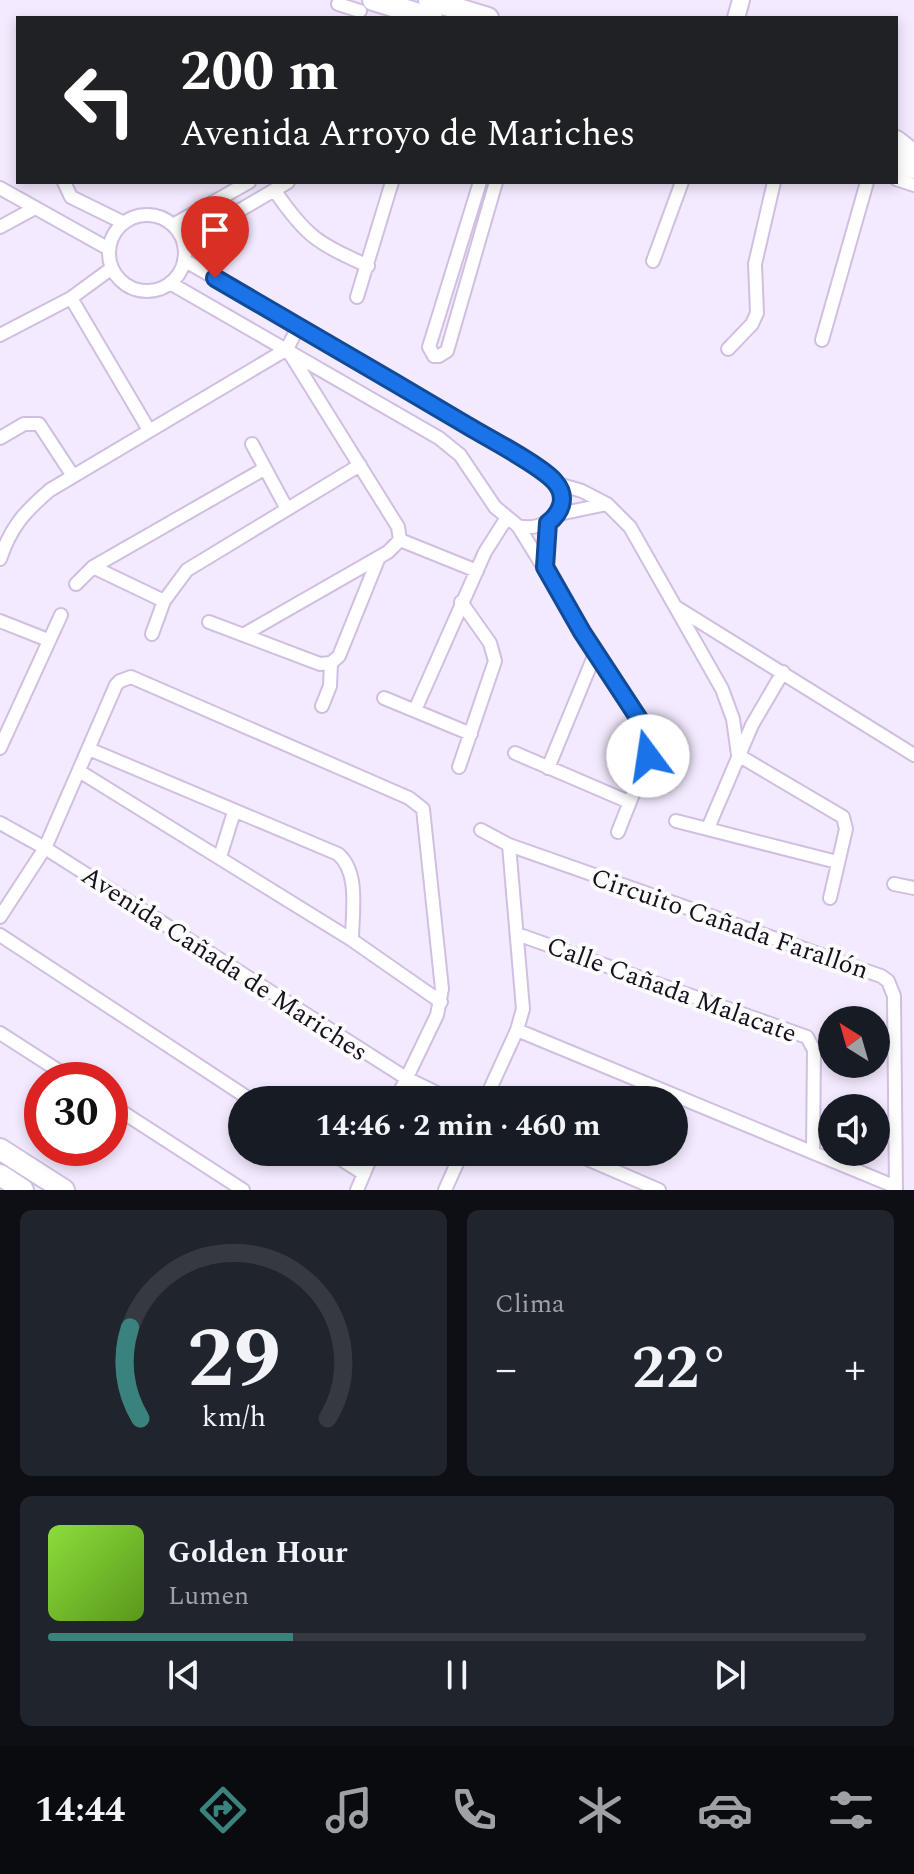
<!DOCTYPE html>
<html lang="es">
<head>
<meta charset="utf-8">
<style>
  :root { --surface:#171b24; --page:#20242c; --text:#f1f3f6; --muted:#9ea1a6; --line:#363941; --accent:#3a827e }
  body { margin:0; font-family:Spectral,serif; background:var(--page); color:var(--text); height:100vh; display:flex; flex-direction:column; font-size:30px; white-space:nowrap }
  * { box-sizing:border-box; margin:0 }
  p { font-size:26px; color:var(--muted) }
  .icon { flex:none; width:44px; height:44px; fill:none; stroke:currentColor; stroke-width:2; stroke-linecap:round; stroke-linejoin:round }
  .map { position:relative; height:1190px; overflow:hidden }
  .panel { display:flex; flex-direction:column; gap:20px; padding:20px; background:#0d0f14; flex:1 }
  .panel>* { flex:none }
  .guide { position:absolute; left:16px; top:16px; width:882px; height:168px; border-radius:0px; box-shadow:0 4px 12px #0003; background:#202124; color:#fff; overflow:hidden }
  .needle { width:52px; rotate:323deg }
  .fabs { position:absolute; left:818px; top:1006px; display:grid; gap:16px }
  .fabs a { display:grid; place-items:center; width:72px; height:72px; border-radius:50%; background:var(--surface); box-shadow:0 4px 12px #0003; font-size:40px }
  .speed { position:absolute; left:24px; top:1062px; display:flex; gap:16px; font-size:40px; font-weight:700; text-align:center }
  .speed>* { display:grid; place-content:center; width:104px; height:104px; border-radius:50%; background:var(--surface); box-shadow:0 4px 12px #0003; line-height:1 }
  .speed .limit { border:12px solid #d22; background:#fff; color:#111 }
  .pin { position:absolute; display:grid; place-items:center; width:68px; height:68px; color:#fff; margin:-82px -34px; border-radius:50% 50% 50% 0; rotate:-45deg; box-shadow:0 0 8px #0007 }
  .pin .icon { rotate:45deg }
  .me { position:absolute; width:88px; margin:-44px; rotate:346deg; stroke-linejoin:round; filter:drop-shadow(0 0 6px #0008) }
  .turn { display:flex; align-items:center; gap:28px; height:168px; padding:0 32px; font-size:36px }
  .turn .icon { width:104px; height:104px; stroke-width:2.5 }
  .turn b { display:block; font-size:56px; line-height:68px }
  .big { font-size:60px; font-weight:700; line-height:1.1 }
  .panel .tile { flex:1; display:flex; flex-direction:column; justify-content:center; gap:12px; min-width:0; padding:0 28px; border-radius:12px; background:var(--page) }
  .panel .dial { align-items:center; gap:0 }
  .dial svg { height:208px; overflow:visible; fill:none; stroke:var(--line); stroke-width:7; stroke-linecap:round; text-anchor:middle }
  .dial text { fill:var(--text); stroke:none }
  .song { display:flex; align-items:center; gap:24px }
  .cover { width:96px; height:96px; border-radius:12px; background:linear-gradient(135deg,hsl(90 70% 55%),hsl(90 70% 35%)) }
  .played { height:8px; border-radius:4px; background:linear-gradient(90deg,var(--accent) 30%,var(--line) 30%) }
  .keys { display:flex; justify-content:space-around; direction:ltr }
  .heat { display:flex; justify-content:space-between; align-items:center; font-size:44px; direction:ltr }
  .panel .tiles { flex:1; display:grid; gap:20px; grid-template-columns:1fr 1fr }
  .tile:last-child { grid-column:span 2 }
  .trip { position:absolute; left:228px; top:1086px; width:460px; height:80px; border-radius:40px; background:var(--surface); box-shadow:0 4px 12px #0003; font-weight:700; line-height:80px; text-align:center }
  .menu { display:flex; height:128px; justify-content:space-around; align-items:center; background:#090b0e; color:var(--muted) }
  .menu .icon { width:56px; height:56px }
  .menu .on { color:var(--accent) }
  .menu b { font-size:36px; color:var(--text) }
  .map>svg:first-child { display:block }
  .lines { fill:none; stroke-linecap:round; stroke-linejoin:round }
  .minor-casing { stroke:#d0bfe1; stroke-width:16 }
  .tertiary-casing { stroke:#d0bfe1; stroke-width:20 }
  .primary-casing { stroke:#d0bfe1; stroke-width:24 }
  .minor { stroke:#fff; stroke-width:12 }
  .tertiary { stroke:#fff; stroke-width:16 }
  .primary { stroke:#fff; stroke-width:20 }
  .route-casing { stroke:#114b97; stroke-width:20 }
  .route { stroke:#1a73e8; stroke-width:14 }
  .labels { text-anchor:middle; stroke-width:8; stroke-linejoin:round; paint-order:stroke }
  .street-label { font-size:26px; fill:#17111d; stroke:#fcfcfc }
</style>
</head>
<body>
<div class="map">
<svg width="914" height="1190" viewBox="0 0 914 1190">
  <rect width="100%" height="100%" fill="#f4eaff"/>
  <g class="lines">
    <defs>
      <path id="minor" d="M338,4L360,11
        M896,179L914,185
        M64,182L71,197L124,223
        M480,182L429,347L434,356H439L447,351L496,182
        M0,188L109,249
        M275,191C307,238 318,243 368,266
        M109 253a38 38 0 1 1 76 0a38 38 0 1 1-76 0Z
        M173,225L249,182
        M0,227L35,208
        M184,243L288,182
        M184,260L495,441L551,477C561,488 564,500 559,514C546,524 535,530 518,526
        M653,261L682,182
        M213,275L203,254L214,226
        M170,283L439,438L460,455L495,507L518,526L647,734L648,756L618,832
        M357,297L392,182
        M71,298L149,430
        M0,335L71,298L112,268
        M822,340L867,182
        M728,349L752,324L757,313L755,264L774,182
        M289,352L398,527L400,540
        M0,438L24,424H39L73,476
        M252,444L287,509
        M558,484L582,491L607,504L630,527L722,689L733,719L738,755L843,817L846,829L830,898
        M559,514L607,504
        M400,540L477,571
        M0,559C11,527 24,512 50,490L287,349L298,327
        M93,567L164,601
        M545,567L548,523
        M76,584L93,567L264,469
        M676,607L914,755
        M0,621L48,640
        M209,622L320,664L331,663L339,656L379,557
        M152,634L164,601L187,570L360,465
        M243,635L388,552L400,540
        M384,698L471,734
        M322,706L330,686L331,663
        M415,710L485,552L506,519
        M0,748L61,615
        M89,749L338,854C360,872 352,914 352,940
        M515,753L629,802
        M459,767L495,661L490,643L461,602
        M548,768L595,654
        M79,771L352,940L441,1002
        M676,821L837,862
        M0,823L45,848L406,1078L451,1100
        M708,828L752,725L783,672
        M481,830L509,845L881,976L888,981L894,996L896,1190
        M220,857L234,812
        M894,884L914,888
        M0,917L45,848L116,685L120,681L131,677L409,798L423,809L442,989L437,1015L396,1100
        M517,934L807,1037L814,1050L813,1152
        M0,935L251,1100
        M517,1030L896,1187
        M0,1033L73,1080
        M485,1100L517,1030L523,1009L509,845
        M110,1104L243,1190
        M330,1152L364,1174
        M571,1152L659,1190
        M357,1190L373,1152
        M445,1190L462,1152"/>
      <path id="tertiary" d="M736,18L741,0"/>
      <path id="primary" d="M373,0L432,18
        M429,0L488,18
        M896,141L913,154
        M896,163L914,168
        M0,1149L64,1190
        M0,1175L23,1190"/>
    </defs>
    <use href="#minor" class="minor-casing"/>
    <use href="#tertiary" class="tertiary-casing"/>
    <use href="#primary" class="primary-casing"/>
    <use href="#minor" class="minor"/>
    <use href="#tertiary" class="tertiary"/>
    <use href="#primary" class="primary"/>
  </g>
  <g class="lines">
    <defs>
      <path id="route" d="M215,278C299,327 384,376 468,426C488,438 542,466 555,482C568,497 561,513 548,523L545,567L582,632L641,722L647,734L648,756"/>
    </defs>
    <use href="#route" class="route-casing"/>
    <use href="#route" class="route"/>
  </g>
  <g class="labels">
    <g class="street-label">
      <text transform="translate(730 923) rotate(19)" y="9">Circuito Cañada Farallón</text>
      <text transform="translate(225 963) rotate(33)" y="9">Avenida Cañada de Mariches</text>
      <text transform="translate(672 989) rotate(20)" y="9">Calle Cañada Malacate</text>
    </g>
  </g>
</svg>
<div class="fabs">
<a><svg class="needle" viewBox="-14 -14 28 28"><path d="M0-13l5 13h-10z" fill="#e53935"/><path d="M0 13l5-13h-10z" fill="#9ea1a6"/></svg></a>
<a><svg class="icon" aria-label="sound" viewBox="0 0 24 24"><path d="M4 9h4l5-4v14l-5-4H4zM17 9q2 3 0 6"/></svg></a>
</div>
<div class="speed"><div class="limit">30</div></div>
<div class="pin" style="left:215px;top:278px;background:#d93025"><svg class="icon" aria-label="arrive" viewBox="0 0 24 24"><path d="M6 21V4h12l-3 4 3 4H6"/></svg></div>
<svg class="me" style="left:648px;top:756px" viewBox="-20 -20 40 40"><circle r="19" fill="#fff"/><path d="M0-13L10 11 0 6-10 11z" fill="#1a73e8"/></svg>
<div class="trip">14:46 · 2 min · 460 m</div>
<div class="guide">
<div class="turn"><svg class="icon" aria-label="left" viewBox="0 0 24 24"><path d="M17 20v-9H6M10 6l-5 5 5 5"/></svg><div><b>200 m</b>Avenida Arroyo de Mariches</div></div>
</div>
</div>
<section class="panel">
<div class="tiles">
<div class="tile dial"><svg viewBox="0 0 100 80">
<path d="M14 69A42 42 0 1 1 86 69"/>
<path d="M14 69A42 42 0 0 1 10 34" stroke="#3a827e"/>
<text x="50" y="56" font-size="32" font-weight="700">29</text>
<text x="50" y="72" font-size="11">km/h</text>
</svg></div>
<div class="tile"><p>Clima</p>
<div class="heat"><a>−</a><b class="big">22°</b><a>+</a></div>
</div>
<div class="tile">
<div class="song"><i class="cover"></i><div><b>Golden Hour</b><p>Lumen</p></div></div>
<div class="played"></div>
<div class="keys"><svg class="icon" aria-label="previous" viewBox="0 0 24 24"><path d="M18 5L8 12l10 7zM5 5v14"/></svg><svg class="icon" aria-label="pause" viewBox="0 0 24 24"><path d="M8 5v14M16 5v14"/></svg><svg class="icon" aria-label="next" viewBox="0 0 24 24"><path d="M6 5l10 7-10 7zM19 5v14"/></svg></div>
</div>
</div>
</section>
<nav class="menu">
<b>14:44</b>
<svg class="icon on" aria-label="directions" viewBox="0 0 24 24"><path d="M12 3l9 9-9 9-9-9zM9 14v-3h6M13 9l2 2-2 2"/></svg>
<svg class="icon" aria-label="music" viewBox="0 0 24 24"><path d="M9 18V5l10-2v13"/><circle cx="6" cy="18" r="3"/><circle cx="16" cy="16" r="3"/></svg>
<svg class="icon" aria-label="phone" viewBox="0 0 24 24"><path d="M5 4h4l2 5-3 2q2 4 5 5l2-3 5 2v4C11 20 4 13 5 4z"/></svg>
<svg class="icon" aria-label="climate" viewBox="0 0 24 24"><path d="M12 3v18M4 7l16 10M4 17L20 7"/></svg>
<svg class="icon" aria-label="car" viewBox="0 0 24 24"><path d="M5 17H2v-5l4-1 3-4h7l3 4 3 1v5h-3M9 17h6M6 11h13"/><circle cx="7" cy="17" r="2"/><circle cx="17" cy="17" r="2"/></svg>
<svg class="icon" aria-label="filters" viewBox="0 0 24 24"><path d="M4 7h16M4 17h16"/><circle cx="9" cy="7" r="2"/><circle cx="15" cy="17" r="2"/></svg>
</nav>
</body>
</html>
